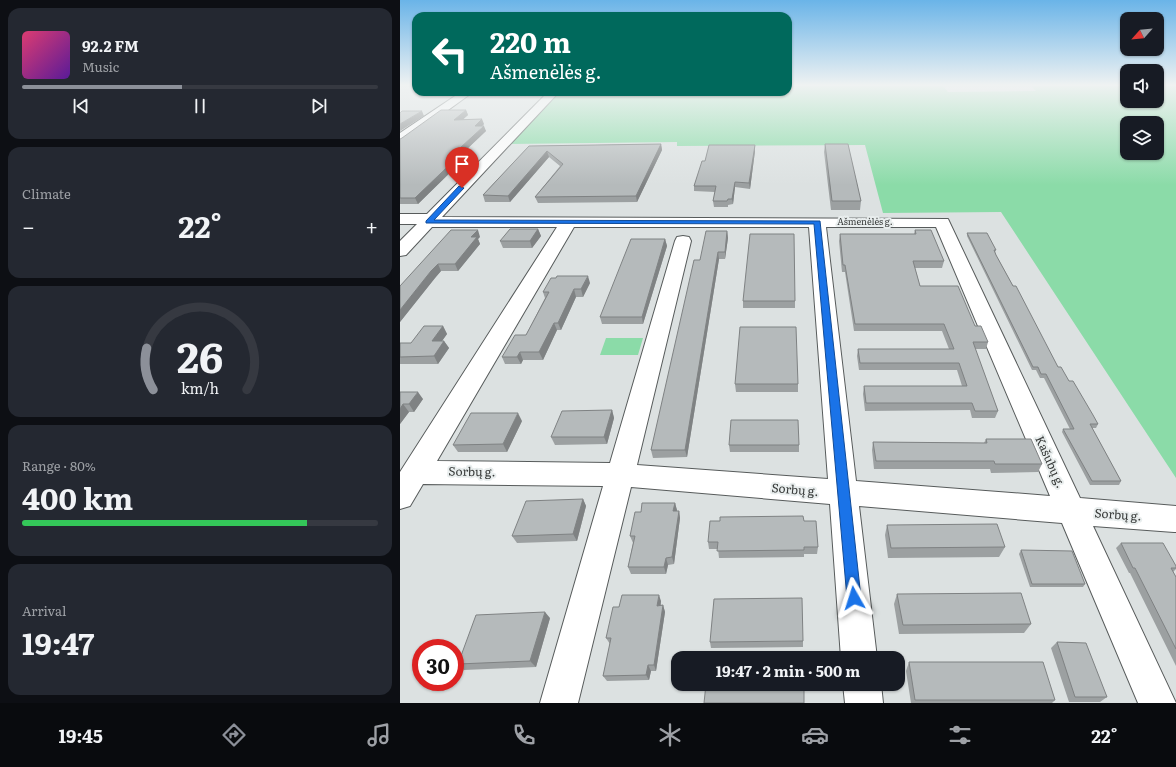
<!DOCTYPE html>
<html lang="en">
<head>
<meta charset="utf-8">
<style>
  :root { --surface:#171b24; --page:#242831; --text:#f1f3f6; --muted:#9ea1a6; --line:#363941; --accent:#8c9099 }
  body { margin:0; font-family:Literata,serif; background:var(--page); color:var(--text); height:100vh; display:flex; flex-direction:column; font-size:15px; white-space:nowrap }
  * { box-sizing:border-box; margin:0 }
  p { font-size:13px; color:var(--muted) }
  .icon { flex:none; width:22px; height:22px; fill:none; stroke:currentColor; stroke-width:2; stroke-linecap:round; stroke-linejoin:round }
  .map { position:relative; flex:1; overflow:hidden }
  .side { display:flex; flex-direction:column; gap:8px; padding:8px; background:#0d0f14; width:400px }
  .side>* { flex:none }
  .hud { position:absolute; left:12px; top:12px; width:380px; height:84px; border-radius:12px; box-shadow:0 1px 3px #0004; background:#00695c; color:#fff; overflow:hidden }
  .needle { width:26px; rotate:243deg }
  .fabs { position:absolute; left:720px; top:12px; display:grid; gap:8px }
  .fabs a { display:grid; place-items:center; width:44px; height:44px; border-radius:8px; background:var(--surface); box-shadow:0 1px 3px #0004; font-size:20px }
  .speed { position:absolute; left:12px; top:639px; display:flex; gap:8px; font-size:20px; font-weight:700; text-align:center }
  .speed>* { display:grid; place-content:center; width:52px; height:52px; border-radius:50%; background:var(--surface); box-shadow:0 1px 3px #0004; line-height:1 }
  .speed .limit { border:6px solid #d22; background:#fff; color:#111 }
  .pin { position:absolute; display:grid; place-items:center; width:34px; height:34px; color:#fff; margin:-41px -17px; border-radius:50% 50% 50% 0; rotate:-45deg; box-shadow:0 0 4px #0007 }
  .pin .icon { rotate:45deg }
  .me { position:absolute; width:44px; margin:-22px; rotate:354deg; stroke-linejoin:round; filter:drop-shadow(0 0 3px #0008) }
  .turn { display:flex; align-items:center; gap:14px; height:84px; padding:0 12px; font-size:18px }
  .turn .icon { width:52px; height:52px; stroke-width:2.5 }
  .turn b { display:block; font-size:28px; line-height:34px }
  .big { font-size:30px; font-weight:700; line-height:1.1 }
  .side .tile { flex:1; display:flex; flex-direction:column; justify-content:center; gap:6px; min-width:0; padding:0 14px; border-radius:12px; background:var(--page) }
  .side .dial { align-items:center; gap:0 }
  .dial svg { height:104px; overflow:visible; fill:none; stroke:var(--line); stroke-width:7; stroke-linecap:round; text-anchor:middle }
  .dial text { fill:var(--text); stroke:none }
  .song { display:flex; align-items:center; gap:12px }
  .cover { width:48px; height:48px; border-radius:6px; background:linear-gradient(135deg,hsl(340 70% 55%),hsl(270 70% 35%)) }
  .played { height:4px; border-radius:2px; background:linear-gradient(90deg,var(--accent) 45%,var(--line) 45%) }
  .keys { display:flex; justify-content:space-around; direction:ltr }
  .heat { display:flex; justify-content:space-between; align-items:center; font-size:22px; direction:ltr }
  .charge { height:6px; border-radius:3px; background:linear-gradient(90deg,#34c759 80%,var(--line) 0) }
  .trip { position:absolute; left:271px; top:651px; width:234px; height:40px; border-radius:12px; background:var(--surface); box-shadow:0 1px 3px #0004; font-weight:700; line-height:40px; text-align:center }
  .menu { display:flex; height:64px; justify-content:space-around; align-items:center; background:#090b0e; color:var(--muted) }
  .menu .icon { width:28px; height:28px }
  .menu .current { color:var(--accent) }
  .menu b { font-size:18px; color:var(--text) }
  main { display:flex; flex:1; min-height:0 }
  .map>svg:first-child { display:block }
  .green { fill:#8bdba8; fill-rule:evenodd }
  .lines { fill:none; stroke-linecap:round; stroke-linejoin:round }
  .minor-casing { stroke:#575b5b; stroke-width:2 }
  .minor { fill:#fff; fill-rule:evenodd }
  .wall { fill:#9ca0a1 }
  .shaded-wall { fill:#7f8283 }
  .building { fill:#b5babb; stroke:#7f8283 }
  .route { fill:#1a73e8; stroke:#114b97 }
  .labels { text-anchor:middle; stroke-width:4; stroke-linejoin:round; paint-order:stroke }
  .far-street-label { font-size:9px; fill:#393c3b; stroke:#e9eeee }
  .near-street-label { font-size:12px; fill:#393c3b; stroke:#e9eeee }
</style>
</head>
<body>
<main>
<section class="side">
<div class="tile">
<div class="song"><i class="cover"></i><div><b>92.2 FM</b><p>Music</p></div></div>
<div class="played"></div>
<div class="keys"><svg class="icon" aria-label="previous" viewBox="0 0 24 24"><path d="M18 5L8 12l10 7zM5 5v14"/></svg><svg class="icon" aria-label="pause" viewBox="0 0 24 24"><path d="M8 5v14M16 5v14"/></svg><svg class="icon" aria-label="next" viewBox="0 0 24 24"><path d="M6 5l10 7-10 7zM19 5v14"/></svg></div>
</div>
<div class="tile"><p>Climate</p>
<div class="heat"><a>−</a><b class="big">22°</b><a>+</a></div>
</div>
<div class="tile dial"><svg viewBox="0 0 100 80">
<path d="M14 69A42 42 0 1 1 86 69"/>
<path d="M14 69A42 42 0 0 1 9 37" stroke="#8c9099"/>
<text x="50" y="56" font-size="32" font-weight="700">26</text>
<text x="50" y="72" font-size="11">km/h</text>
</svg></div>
<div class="tile"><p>Range · 80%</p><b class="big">400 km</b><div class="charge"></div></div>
<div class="tile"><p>Arrival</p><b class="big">19:47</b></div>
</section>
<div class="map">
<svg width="776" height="703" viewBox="0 0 776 703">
  <rect width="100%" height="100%" fill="#dce1e1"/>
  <path class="green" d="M388,86H543L548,92L636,91L631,86H727V101H757V86H776V478L601,212L483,213L465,145L277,146V142L105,144L156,92H388ZM727,123H757V153H727Z
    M206,338H243L238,355H200Z"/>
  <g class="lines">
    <defs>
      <path id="minor" d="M61,92H73L4,142L0,143V133Z
        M148,92H159L42,217L548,219L680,498L776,506V532H774L693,526L776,703H738L662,523L459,506L477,658H441L430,504L231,487L178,703H140L203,486L23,484L10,506L0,509V472L157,227H32L6,255L0,256V241L17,224H0V214H27ZM174,227H409L428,479L237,465L291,241L289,237L283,236L277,237L275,241L210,463L37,461ZM426,227H536L650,496L456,481Z
        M443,684H481L483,703H445Z"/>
    </defs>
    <use href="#minor" class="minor-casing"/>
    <use href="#minor" class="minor"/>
  </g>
  <path class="wall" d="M66,110L68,115L63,119L84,124L82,126L86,131L67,149L68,152L66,153L67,156L18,204H0V139Z
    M261,144L262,150L237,202L138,203L135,197L160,166L149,157L110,202H85L83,195L129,146Z
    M425,144L461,201L460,210H431L424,152Z
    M355,145V151L350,189L335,187L333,204L328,205V207H314L313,201L315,192L294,191V186L305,161Z
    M138,229L141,236L132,248H103L100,241Z
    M515,230L544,261L542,268H515L520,286L575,326L588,342L586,349H575L598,411L595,418H572L570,410L465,411L463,394L464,386H562L557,370H459L457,356L458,349H549L542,331H454L445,272H442L439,241L440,234H514Z
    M327,231L328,238L325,259H319L287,457L253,458L251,450L300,260Z
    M567,233L596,250L595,252L596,255L658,367L669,381L698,424L696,428H692L721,481L719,485H690L662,432L663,429H670L644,378H640L636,370H632L567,236Z
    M80,237L78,239L80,244L58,271H41L35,278L0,322V286Z
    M265,239L267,246L243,324H202L200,317Z
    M190,283L183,297H176L161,330H157L143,360H123L121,364H105L102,357L126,335L145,298L143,292Z
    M343,301H395V308H343Z
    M43,326L47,334L42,341H44L49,348L38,364H0V343H11Z
    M335,384H398V392H336Z
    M0,392L23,399L14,412H9L0,424Z
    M212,410L214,418L207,444L155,445L151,437Z
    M122,421L107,452H58L53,445Z
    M586,439L642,464L638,472L591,473L590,469H474L472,450L473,442L584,443Z
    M329,445H399V452H330Z
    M183,499L186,506L177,541L117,543L112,536Z
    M275,503L277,511H279L280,518L274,564L268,565L266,574H231L228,567L233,543L230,536L241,512Z
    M404,521L418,547L417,554H404V557L319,558L318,549H309L308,542Z
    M487,525L605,547L599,557L488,558L485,535Z
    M721,543L776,566V569L773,572L776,577V666L730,573H729L716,548Z
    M621,550L685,584L683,587H630L619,554Z
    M497,594L631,624L624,633L499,634L494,604Z
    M261,601V605H263L265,612L256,671H251L249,680L207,681L203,676L210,644L206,638L219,607Z
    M150,618L136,667L64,670L58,664Z
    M403,641V647L311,648L310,642Z
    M657,642L707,697L700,702H669L651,648Z
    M509,662L655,700L652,703H511L506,671Z"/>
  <path class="shaded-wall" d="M66,110L68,115L57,125L54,120Z
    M22,111L24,116L0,131V124Z
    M82,119L84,124L77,131L75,126Z
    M84,126L86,131L67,149L68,152L66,153L67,156L18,204L15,198L61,147Z
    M261,144L262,150L237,202L236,196Z
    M355,145V151L350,189L349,183Z
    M147,151L149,157L110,202L108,196Z
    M335,182V187L333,204L332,199Z
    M138,229L141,236L132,248L130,241Z
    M78,230L80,237L78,239L80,244L58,271L55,264L71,237Z
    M327,231L328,238L325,259V252Z
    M265,239L267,246L243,324L242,317Z
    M318,252L319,259L287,457L285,450Z
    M38,264L41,271L35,278L0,322V310L31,271Z
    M188,276L190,283L183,297L181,289Z
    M174,289L176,297L161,330L158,323Z
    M154,323L157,330L143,360L139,352Z
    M43,326L47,334L37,348L32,341Z
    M44,341L49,348L38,364L34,356Z
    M120,352L123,360L121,364L117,357Z
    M18,392L23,399L14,412L9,404Z
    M3,404L9,412L0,424V409Z
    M212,410L214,418L207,444L204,437Z
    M118,413L122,421L107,452L103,444Z
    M183,499L186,506L177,541L173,534Z
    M275,503L277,510L275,518L273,511Z
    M279,511L280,518L274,564L272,557Z
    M266,558L268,565L266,574L264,567Z
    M259,595L261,601L259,612L257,606Z
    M263,605L265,612L256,671L254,665Z
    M145,612L150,618L136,667L130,661Z
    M248,665L251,671L249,680L246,675Z"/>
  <path class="building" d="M41,110H66L54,120L82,119L75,126H84L61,147H66L62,150H65L15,198H0V139L2,138Z
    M2,111H22L0,124V113Z
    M261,144L236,196L135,197L163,164L147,151L108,196L83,195L129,146Z
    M425,144H448L461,201H432Z
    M309,145H355L349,183L335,182L332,199H328L327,201H313L316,186H294L302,161H305Z
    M110,229H138L130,241H100Z
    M51,230H78L71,237H77L55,264H38L31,271L0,310V286Z
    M515,230H531L544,261H513L520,286H558L575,326H581L588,342H573L598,411H575L572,403H466L464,386H567L559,363H460L458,349H554L544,324H455L445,265H443L440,234H516Z
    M306,231H327L325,252H318L285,450H251L294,260H300Z
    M567,233H587L596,250H594L596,255L613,286H616L658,367H661L669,381H673L693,415L698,424H690L721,481H692L663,429H674L646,374H641L638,367H633Z
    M350,234H394L395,301H343Z
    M231,239H265L242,317H200Z
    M157,276H188L181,289H174L158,323H154L139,352H120L117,357H102L115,335H126L149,292H143L151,278H156Z
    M24,326H43L32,341H44L34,356L0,357V343H11Z
    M340,327H396L398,384H335Z
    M0,392H18L9,404H3L0,409Z
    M212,410L204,437H151L162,411Z
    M71,413H118L103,444L53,445Z
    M331,420H398L399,445H329Z
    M586,439H631L642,464H595L594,461H476L473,442L587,443Z
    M183,499L173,534L112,536L126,501Z
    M242,503H275L273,511H279L272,557L266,558L264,567H228L235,536H230L235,512H241Z
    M403,516L404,521H416L418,547H404V550L317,551L318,542H308L310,521H320V517Z
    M597,524L605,547L491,548L487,525Z
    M721,543H763L776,566V568H771L776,577V649L735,568H733Z
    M621,550L672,551L685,584H632Z
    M621,593L631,624L503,625L497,594Z
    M222,595H259L257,606L263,605L254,665H248L246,675L203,676L211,638H206L213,607H219Z
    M402,598L403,641L310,642L314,599Z
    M145,612L130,661L58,664L76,615Z
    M657,642L686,643L707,697H675Z
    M509,662H643L655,700H515Z
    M306,684H404V703H304Z"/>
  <linearGradient id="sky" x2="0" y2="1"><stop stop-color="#6ab4e8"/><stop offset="0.46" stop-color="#eff2f2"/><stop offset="1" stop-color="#eff2f2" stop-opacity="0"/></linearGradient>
  <rect width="776" height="185" fill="url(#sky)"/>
  <path class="route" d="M59,186L64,188L34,220L420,221L461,598L459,603L454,605L449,603L447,598L414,224L26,223V221Z"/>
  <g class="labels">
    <g class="far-street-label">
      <text x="465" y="225">Ašmenėlės g.</text>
    </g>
    <g class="near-street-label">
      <text transform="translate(650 462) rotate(66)" y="4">Kašubų g.</text>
      <text transform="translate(72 472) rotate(1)" y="4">Sorbų g.</text>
      <text transform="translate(395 490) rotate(5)" y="4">Sorbų g.</text>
      <text transform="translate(718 515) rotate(4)" y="4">Sorbų g.</text>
    </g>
  </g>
</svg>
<div class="fabs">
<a><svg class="needle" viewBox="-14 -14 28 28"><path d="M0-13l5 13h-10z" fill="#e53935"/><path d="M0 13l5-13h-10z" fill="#9ea1a6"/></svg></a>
<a><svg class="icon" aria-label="sound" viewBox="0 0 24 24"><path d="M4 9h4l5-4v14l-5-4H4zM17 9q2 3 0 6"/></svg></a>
<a><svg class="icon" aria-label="layers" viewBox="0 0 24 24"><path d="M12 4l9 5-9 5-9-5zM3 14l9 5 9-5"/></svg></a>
</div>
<div class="speed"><div class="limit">30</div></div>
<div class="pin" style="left:62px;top:188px;background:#d93025"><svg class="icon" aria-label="arrive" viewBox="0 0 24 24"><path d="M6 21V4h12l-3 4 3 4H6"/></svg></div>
<svg class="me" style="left:454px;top:598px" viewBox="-20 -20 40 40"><path d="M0-17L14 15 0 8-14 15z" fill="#1a73e8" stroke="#fff" stroke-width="4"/></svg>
<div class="trip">19:47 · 2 min · 500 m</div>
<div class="hud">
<div class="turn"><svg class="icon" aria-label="left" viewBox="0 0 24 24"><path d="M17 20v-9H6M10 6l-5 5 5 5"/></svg><div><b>220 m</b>Ašmenėlės g.</div></div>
</div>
</div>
</main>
<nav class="menu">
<b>19:45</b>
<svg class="icon current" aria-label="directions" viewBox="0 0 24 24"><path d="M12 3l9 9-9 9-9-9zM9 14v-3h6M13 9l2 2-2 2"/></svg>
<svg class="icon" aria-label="music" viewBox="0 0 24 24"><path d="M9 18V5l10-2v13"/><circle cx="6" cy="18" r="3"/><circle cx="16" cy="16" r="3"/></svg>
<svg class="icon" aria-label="phone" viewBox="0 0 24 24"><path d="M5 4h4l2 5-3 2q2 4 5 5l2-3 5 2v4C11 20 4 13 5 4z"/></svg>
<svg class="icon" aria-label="climate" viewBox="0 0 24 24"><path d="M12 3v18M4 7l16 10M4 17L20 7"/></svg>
<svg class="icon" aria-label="car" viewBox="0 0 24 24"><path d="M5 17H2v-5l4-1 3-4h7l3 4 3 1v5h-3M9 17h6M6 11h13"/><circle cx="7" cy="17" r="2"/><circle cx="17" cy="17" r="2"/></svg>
<svg class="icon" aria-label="filters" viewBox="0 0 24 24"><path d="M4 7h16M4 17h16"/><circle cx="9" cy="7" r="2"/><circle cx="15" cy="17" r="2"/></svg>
<b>22°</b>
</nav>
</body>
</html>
